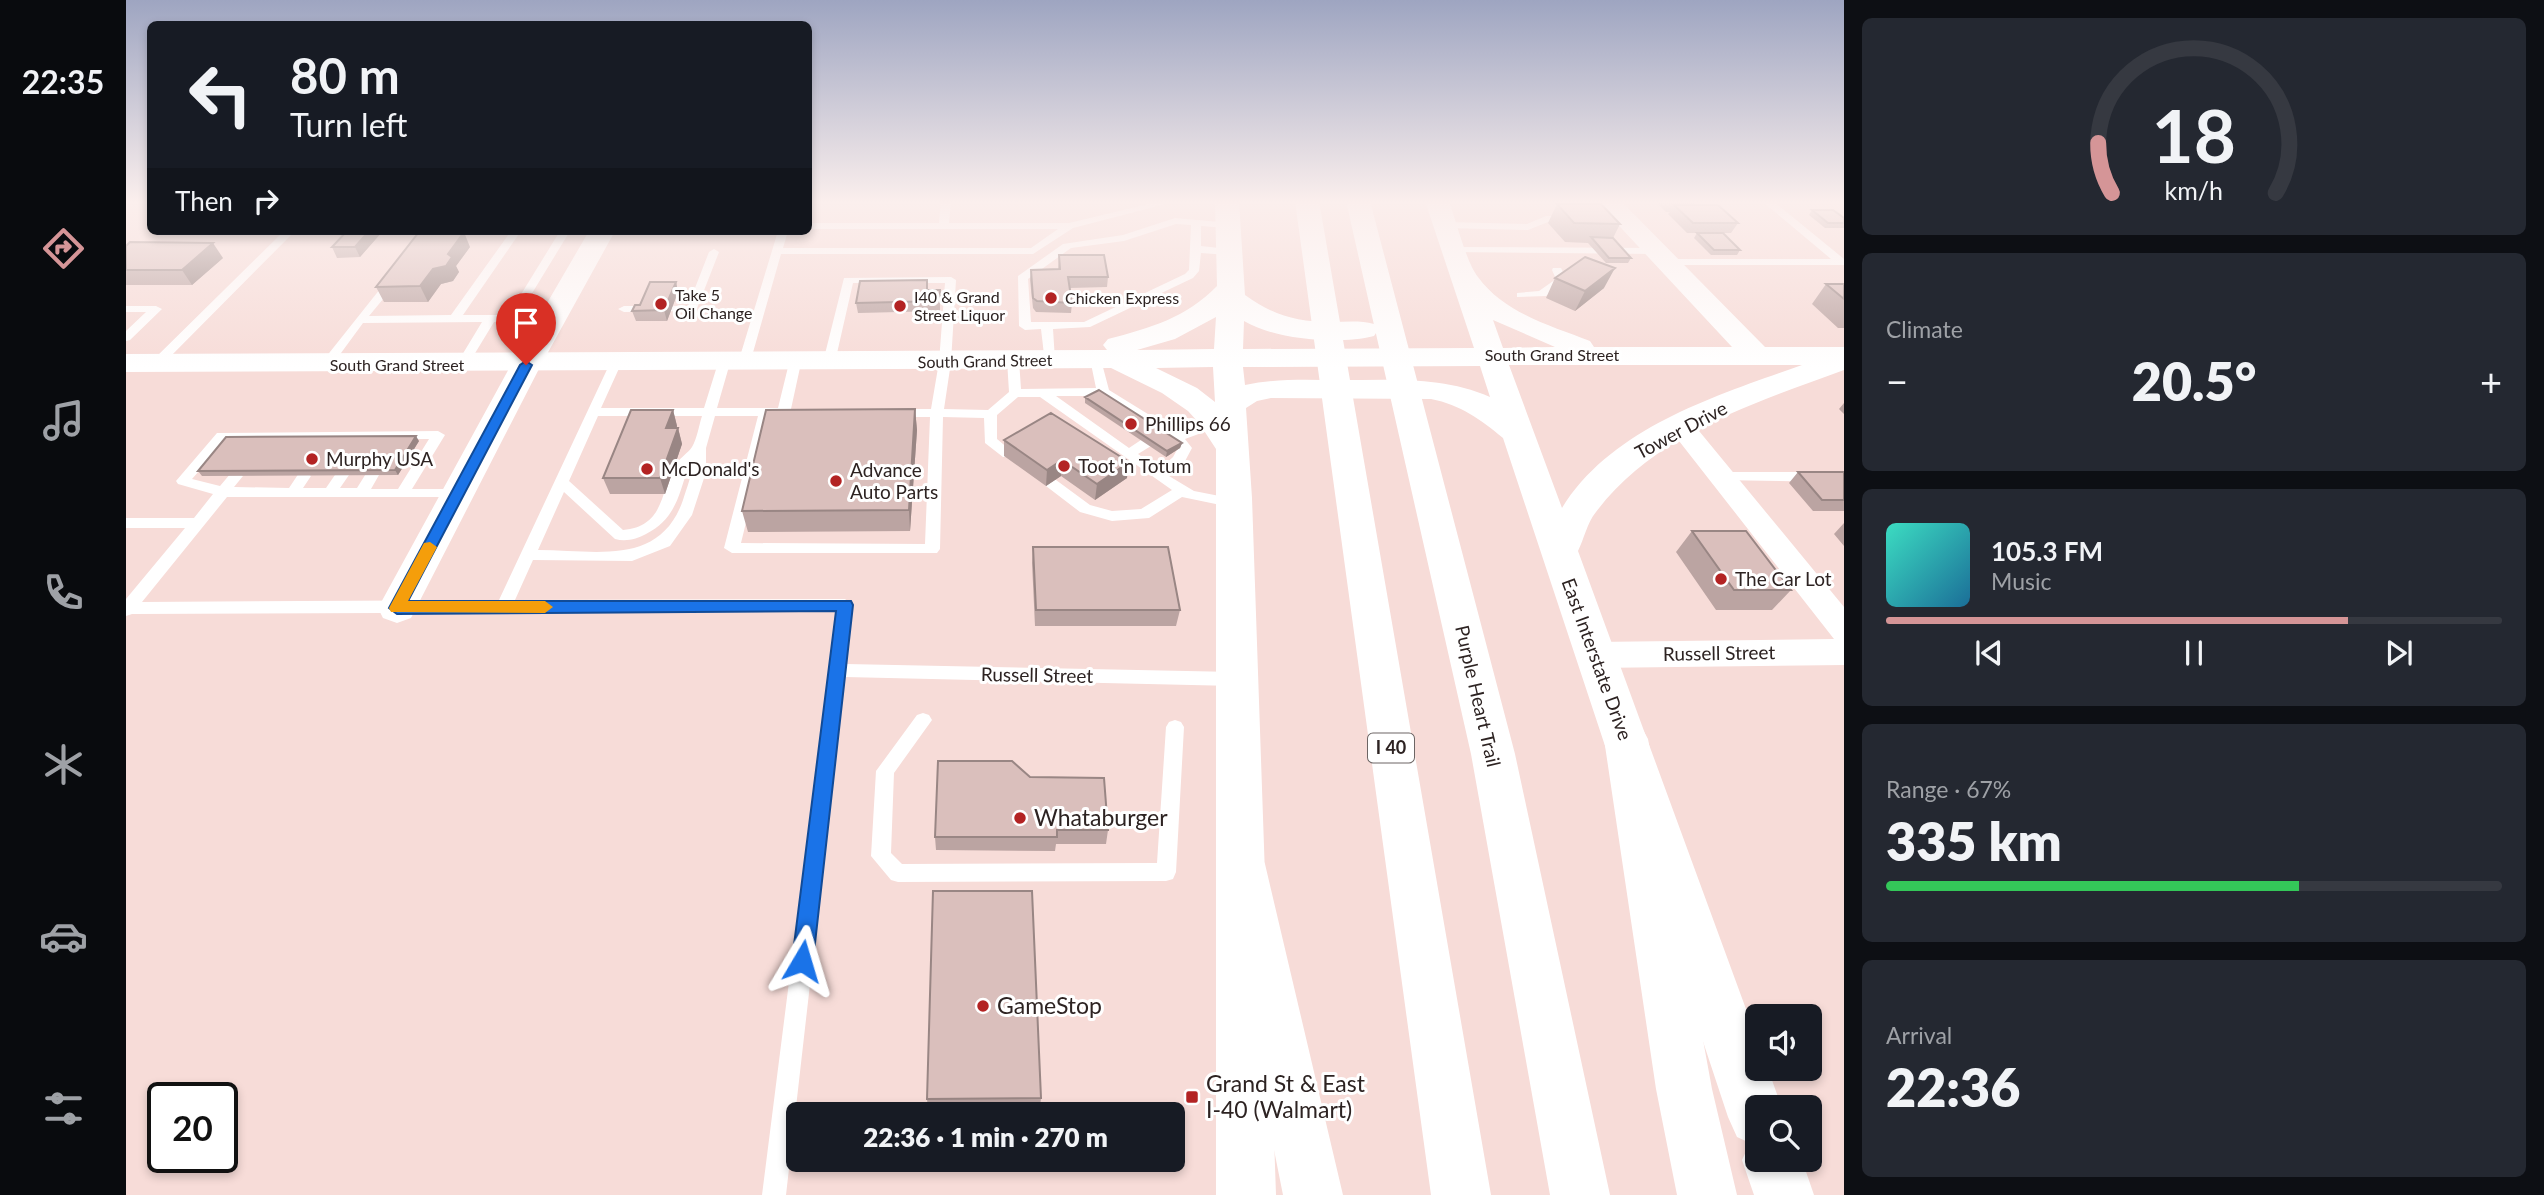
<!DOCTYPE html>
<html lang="en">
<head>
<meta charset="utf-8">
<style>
  :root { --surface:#171b24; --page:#242831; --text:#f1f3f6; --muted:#9ea1a6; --line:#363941; --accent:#d59597 }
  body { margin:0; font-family:Lato,sans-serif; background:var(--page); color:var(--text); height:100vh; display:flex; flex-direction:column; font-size:26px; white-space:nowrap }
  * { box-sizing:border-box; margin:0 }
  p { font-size:23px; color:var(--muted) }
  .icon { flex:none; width:38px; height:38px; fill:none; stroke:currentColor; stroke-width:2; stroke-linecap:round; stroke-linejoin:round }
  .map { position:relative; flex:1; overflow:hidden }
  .side { display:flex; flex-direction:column; gap:18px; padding:18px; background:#0d0f14; width:700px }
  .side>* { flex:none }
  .banner { position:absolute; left:21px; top:21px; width:665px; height:214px; border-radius:10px; box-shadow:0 4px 10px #0003; background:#171b24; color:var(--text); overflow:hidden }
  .controls { position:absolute; left:1619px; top:1004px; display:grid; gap:14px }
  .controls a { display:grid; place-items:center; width:77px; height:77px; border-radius:10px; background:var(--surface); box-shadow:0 4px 10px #0003; font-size:35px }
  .speed { position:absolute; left:21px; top:1082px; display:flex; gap:14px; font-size:35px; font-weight:700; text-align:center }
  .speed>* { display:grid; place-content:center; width:91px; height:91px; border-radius:50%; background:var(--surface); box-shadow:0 4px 10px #0003; line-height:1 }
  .speed .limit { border:4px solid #111; border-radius:10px; background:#fff; color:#111 }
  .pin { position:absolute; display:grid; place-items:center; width:60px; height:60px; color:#fff; margin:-72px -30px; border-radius:50% 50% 50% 0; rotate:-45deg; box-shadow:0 0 7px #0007 }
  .pin .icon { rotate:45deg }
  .me { position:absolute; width:77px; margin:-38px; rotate:7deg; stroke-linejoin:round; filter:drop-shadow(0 0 5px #0008) }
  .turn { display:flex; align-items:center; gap:24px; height:147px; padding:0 28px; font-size:32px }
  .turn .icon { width:91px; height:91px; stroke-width:2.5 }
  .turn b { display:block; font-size:49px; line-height:60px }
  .then { display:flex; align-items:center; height:66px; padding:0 28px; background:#0003; gap:14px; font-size:26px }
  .big { font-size:52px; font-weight:800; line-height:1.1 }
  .side .tile { flex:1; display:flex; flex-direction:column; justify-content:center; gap:10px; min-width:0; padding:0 24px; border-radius:10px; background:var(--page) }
  .side .dial { align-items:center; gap:0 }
  .dial svg { height:182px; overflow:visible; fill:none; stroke:var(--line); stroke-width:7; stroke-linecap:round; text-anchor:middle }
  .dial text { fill:var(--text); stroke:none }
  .song { display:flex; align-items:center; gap:21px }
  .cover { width:84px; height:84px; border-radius:10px; background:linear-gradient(135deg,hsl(170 70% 55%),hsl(200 70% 35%)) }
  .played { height:7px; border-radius:4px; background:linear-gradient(90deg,var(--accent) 75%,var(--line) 75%) }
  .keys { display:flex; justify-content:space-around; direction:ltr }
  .heat { display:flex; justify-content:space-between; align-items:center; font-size:38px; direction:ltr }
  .charge { height:10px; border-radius:5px; background:linear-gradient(90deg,#34c759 67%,var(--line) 0) }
  .trip { position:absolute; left:660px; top:1102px; width:399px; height:70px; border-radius:10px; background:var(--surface); box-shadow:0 4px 10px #0003; font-weight:800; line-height:70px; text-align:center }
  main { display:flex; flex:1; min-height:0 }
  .tabs { display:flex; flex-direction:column; width:126px; justify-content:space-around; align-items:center; background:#090b0e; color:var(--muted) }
  .tabs .icon { width:49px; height:49px }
  .tabs .on { color:var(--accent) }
  .tabs b { font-size:32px; color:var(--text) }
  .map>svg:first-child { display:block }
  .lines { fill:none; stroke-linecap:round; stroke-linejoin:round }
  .service { fill:#fff; fill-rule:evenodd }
  .minor { fill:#fff; fill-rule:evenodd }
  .tertiary { fill:#fff; fill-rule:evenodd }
  .secondary { fill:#fff; fill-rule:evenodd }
  .motorway { fill:#fff; fill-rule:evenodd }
  .wall { fill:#bba4a2 }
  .shaded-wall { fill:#998684 }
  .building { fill:#dabfbc; stroke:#998684; stroke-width:2 }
  .route { fill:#1a73e8; stroke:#114b97; stroke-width:2 }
  .slow { fill:#f59e0b }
  .poi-dot { fill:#b32323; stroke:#fff; stroke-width:2.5 }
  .labels { text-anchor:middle; stroke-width:6; stroke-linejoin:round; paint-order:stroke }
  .far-poi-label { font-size:16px; fill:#2d2322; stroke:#fff; text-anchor:start }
  .far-street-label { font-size:16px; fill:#2d2322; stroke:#fff }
  .shield { fill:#fff; stroke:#6c6564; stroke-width:2 }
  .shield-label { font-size:18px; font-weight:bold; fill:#2d2322 }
  .poi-label { font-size:19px; fill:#2d2322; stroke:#fff; text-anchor:start }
  .street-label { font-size:19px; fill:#2d2322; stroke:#fff }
  .near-poi-label { font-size:23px; fill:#2d2322; stroke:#fff; text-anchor:start }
</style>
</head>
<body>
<main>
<nav class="tabs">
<b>22:35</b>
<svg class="icon on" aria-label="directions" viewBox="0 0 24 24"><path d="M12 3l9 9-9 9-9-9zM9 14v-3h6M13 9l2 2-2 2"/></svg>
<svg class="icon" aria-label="music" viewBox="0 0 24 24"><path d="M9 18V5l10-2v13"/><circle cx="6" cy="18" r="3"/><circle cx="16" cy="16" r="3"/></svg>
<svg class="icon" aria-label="phone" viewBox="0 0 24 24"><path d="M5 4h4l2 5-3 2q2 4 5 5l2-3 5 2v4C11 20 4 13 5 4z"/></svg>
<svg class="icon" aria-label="climate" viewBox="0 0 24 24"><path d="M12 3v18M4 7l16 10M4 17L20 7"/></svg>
<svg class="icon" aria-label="car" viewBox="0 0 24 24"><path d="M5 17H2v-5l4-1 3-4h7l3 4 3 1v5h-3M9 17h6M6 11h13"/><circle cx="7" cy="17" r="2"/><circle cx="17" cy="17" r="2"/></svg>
<svg class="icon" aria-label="filters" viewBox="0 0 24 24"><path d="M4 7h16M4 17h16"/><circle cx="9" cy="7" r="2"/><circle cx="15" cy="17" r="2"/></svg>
</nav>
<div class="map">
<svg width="1718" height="1195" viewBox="0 0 1718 1195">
  <rect width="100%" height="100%" fill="#f7dcd8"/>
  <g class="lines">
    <path class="service" d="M815,201H825L823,223H943L1035,201H1051L947,228L907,254H655L624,363L622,366H614L612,363L652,231H662L657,248H905L932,229H682V223H813Z
      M1636,201H1647L1718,259V265H1541L1536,262L1541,259H1705Z
      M1420,216H1445L1450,219L1445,222H1422L1402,230L1320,228L1315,225L1320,222L1401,224Z
      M1049,218L1105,223V227L1101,228L1075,226V246L1102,249L1107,252L1102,255L1075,253L1073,271L1067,278L964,327L927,329L929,360L927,363H919L915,329L899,330L893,326L892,276L937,244L997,235ZM1050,224L1065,225L1063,270L1059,274L958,322H905L902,279L945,248L998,241Z
      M158,231H169L34,367H26V361Z
      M385,231H395L337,315H379L386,309L434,231H444L394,313L386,320L368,322L340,368L336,369L330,365L356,322L237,323L204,368H196V362L262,279L272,281L243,316L325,315Z
      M1328,247L1531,248L1536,251L1531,254L1324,252L1323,250Z
      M588,249L593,252L570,311L498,312L492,309L498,306H562L583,252Z
      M1427,268H1435L1441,280L1440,282L1420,296L1391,297V293L1413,291L1430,279L1426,270Z
      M825,277L830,280L825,362L818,409L862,410L883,392L881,360L887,356L893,360L895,389L970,388L964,359L966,356H974L983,390L1051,432L1087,419H1097V425L1059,439L1066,448L1058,463L1043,476L1068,491L1114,500L1116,503L1114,506L1109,508L1056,497L1023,518L986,521L954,512L920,486L918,483L920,480H930L964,505L986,511L1015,509L1046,490L914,397H892L871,415V439L889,454L887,457H877L859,443L858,418L817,417L814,549L811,553H606L598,548L632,416H589L580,448V472L566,515L544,546L506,561L407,560L389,600L719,599L727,605L720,664L1109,672L1115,674L1117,679L1115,684L1109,686L719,677L660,1195H636L710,611L6,614L0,616V599L59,528H0V518H68L87,494L52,484L50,481L91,433L312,431L319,435L286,489H332L337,491L339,494L337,497H101L16,602L373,600L485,361L489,360L495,364L475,408H578L592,363L598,359L604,363L591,408H652L663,363L669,359L675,363L665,409L667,412L661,416H646L615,543L799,544L804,417H770L764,413L770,409H805L813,362L819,283H727L709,362L703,366L697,362L718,278ZM930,396H974L1045,440L1052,448L1047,457L1034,469L1012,454L1025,446V440H1015L1003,448ZM472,416H576C573,425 571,439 566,447C562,453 555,457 551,463C533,489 541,526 497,530L443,481ZM303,439L272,489H245L253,475L246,470L241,472L231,488H214L223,475L216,470L211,472L200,488H177L185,476L178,471L173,473L163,488L108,487L117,476L110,471L105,473L94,486L66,479L100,440ZM566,463C566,476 561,487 557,500C534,567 469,550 412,550L438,492L489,539C500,542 511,539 520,534C549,519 553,496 562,467Z
      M0,306H30L36,309L4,340L0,341V331L20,312H0Z
      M1596,472H1718V482L1591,480L1589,477Z
      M797,713L803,715L806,720L768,773L765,853L776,864L1031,863L1040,727L1043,722L1049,720L1055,722L1058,727L1050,872L1047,879L1040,881L772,882L765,880L745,856L750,771L791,715Z"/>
    <path class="minor" d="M1555,418L1564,420L1718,607V665L1468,668L1456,664L1451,655L1456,646L1468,642L1708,639L1546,432L1542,426L1546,420Z"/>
    <path class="tertiary" d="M463,231H489L415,365L285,618L271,623L257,618L252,608L385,365Z"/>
    <path class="secondary" d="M1089,201H1113L1119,295C1147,315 1170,322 1205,322C1219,322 1234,320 1248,324L1252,330L1248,336C1212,345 1150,340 1118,321L1117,349L1348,348L1299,201H1323C1330,220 1340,262 1352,277C1378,313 1425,326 1464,341L1468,347H1606L1470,201H1495L1639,347H1718V370C1629,403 1529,434 1470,512C1461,523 1458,539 1452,551L1631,1039V1069H1642L1656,1108H1631V1160H1676L1688,1195H1628L1616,1160L1624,1143L1611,1137L1602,1117L1377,438C1354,419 1335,405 1305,399L1145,398L1131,401L1120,408L1126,498L1150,1195H1090V449L1073,423L1062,411L1036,393L985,368L0,372V354L981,350L977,345L982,339C1024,328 1060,318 1091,286ZM1090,317L1088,349L1011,350L1049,339ZM1367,320L1429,347L1377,348ZM1383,365H1676C1592,395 1486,427 1436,508ZM1354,366L1364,397C1317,376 1266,380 1215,380C1183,380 1150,378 1119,385L1117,367ZM1087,367L1089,402L1071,388L1030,368Z"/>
    <path class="motorway" d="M1169,201H1193L1365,1195H1305Z
      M1220,201H1244L1389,754L1484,1195H1424L1345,754Z
      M1500,721L1515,726L1522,739L1586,1089L1611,1195H1551L1530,1089L1478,739L1485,726Z
      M1115,842L1132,848L1139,864L1217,1195H1157L1091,864L1098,848Z"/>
  </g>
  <path class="wall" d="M1529,201H1569L1570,202L1568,205L1612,223L1605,233H1561L1542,214L1544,212H1540Z
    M1431,204L1494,224L1487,238L1505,258L1502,263H1480L1462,243L1439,242L1422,223Z
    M1686,210L1718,218V228H1699L1683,215Z
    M221,231H255L256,232L234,257L211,258L206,247Z
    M1571,233L1614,250L1611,255H1585L1568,238Z
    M0,246L97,258L66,285H0Z
    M344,247L330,266L333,272L327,281L315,284L302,302H258L250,287Z
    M933,255L982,277L981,287L944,288L946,303L945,313L910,312L907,308L904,280L905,270L932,269Z
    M1429,278L1478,288L1449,311L1420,298Z
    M801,280L802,290H814V311L732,313L730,303Z
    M550,282L552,292L541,321H510L506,311Z
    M1700,284H1718V328H1712L1686,304Z
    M959,397L1056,443L1054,448L1040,457L959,403Z
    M1718,403V414L1713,409Z
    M789,409L791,430L784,531L622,532L616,511Z
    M547,410L551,426V428H552L556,444L539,494H484L477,478Z
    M878,440L1001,478L969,500L935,476L920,486L878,456Z
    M293,441L272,475L76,476L72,471Z
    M1672,472H1718V511H1687L1663,483Z
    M1718,523V546L1708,534Z
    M1566,531L1665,590L1646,610H1590L1550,552Z
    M907,547L1054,610L1050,626H909L906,563Z
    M904,777L982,830L980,844H930L929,851L810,850L809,837Z
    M915,1098L914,1107L802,1109L801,1099Z"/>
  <path class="shaded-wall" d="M243,231H255L256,232L234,257L229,247Z
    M338,232L344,247L330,266L333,272L327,281L315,284L302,302L294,286L307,269L322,254Z
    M87,243L97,258L66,285L56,270Z
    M1489,268L1478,288L1449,311L1459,291Z
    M550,282L552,292L541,321L538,310Z
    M789,409L791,430L784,531L783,510Z
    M547,410L551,426L545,444L540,428Z
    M552,428L556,444L539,494L534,478Z
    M290,436L293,441L272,475L269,470Z
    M1056,443L1054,448L1040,457L1041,451Z
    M936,460L935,476L920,486L921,470Z
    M1003,462L1001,478L969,500L971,484Z"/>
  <path class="building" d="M1544,201H1569L1570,202H1545Z
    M1431,204H1475L1494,224L1448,223Z
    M1548,205H1592L1612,223H1567Z
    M1686,210H1707L1718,218V223H1702Z
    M221,231H243L229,247H206Z
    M293,232H338L322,254L326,257L320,266L307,269L294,286L250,287Z
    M1571,233H1597L1614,250H1588Z
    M1465,237L1487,238L1505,258H1483Z
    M4,242L87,243L56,270H0V246Z
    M933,255H978L982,277H942L946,303L911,301L907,298L905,270L934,269Z
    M1459,257L1489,268L1459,291L1429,278Z
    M801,280V290H814V301L730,303L734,281Z
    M524,282H550L538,310L506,311L509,305H514Z
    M1700,284H1718V299Z
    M973,390L1056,443L1041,451L959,397Z
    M789,409L783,510L616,511L640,410Z
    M505,410H547L540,428H552L534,478H477Z
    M925,413L1003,462L971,484L936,460L921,470L878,440Z
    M290,436L269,470L72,471L100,437Z
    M1672,472H1718V500H1696Z
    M1566,531H1620L1665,590H1608Z
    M907,547H1042L1054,610H910Z
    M812,761H886L904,777L978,778L982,830H931V837H809Z
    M807,891H906L915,1098L801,1099Z"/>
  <linearGradient id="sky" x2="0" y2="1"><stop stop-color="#9ea5c1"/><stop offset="0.55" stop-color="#fbefed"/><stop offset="1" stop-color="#fbefed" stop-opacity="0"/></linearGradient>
  <rect width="1718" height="368" fill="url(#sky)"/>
  <path class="route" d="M400,361L406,365L282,601H725L727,605L687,961L684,968L676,971L669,968L666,961L710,611L271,614L263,608L394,365Z"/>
  <path class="slow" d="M304,542L311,547L282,601H419L427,607L419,613L265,612L263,608L298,543Z"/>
  <g class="poi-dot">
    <circle cx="925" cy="298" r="7"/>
    <circle cx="535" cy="304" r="7"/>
    <circle cx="774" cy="306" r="7"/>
    <circle cx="1005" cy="424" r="7"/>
    <circle cx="186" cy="459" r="7"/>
    <circle cx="938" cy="466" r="7"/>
    <circle cx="521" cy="469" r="7"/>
    <circle cx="710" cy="481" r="7"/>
    <circle cx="1595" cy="579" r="7"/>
    <circle cx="894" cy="818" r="7"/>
    <circle cx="857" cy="1006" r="7"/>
    <rect x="1059" y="1090" width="14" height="14" rx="3.5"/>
  </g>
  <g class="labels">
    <g class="far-poi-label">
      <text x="549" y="301">Take 5<tspan x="549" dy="18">Oil Change</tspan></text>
      <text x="788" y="303">I40 &amp; Grand<tspan x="788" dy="18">Street Liquor</tspan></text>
      <text x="939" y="304">Chicken Express</text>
    </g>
    <g class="far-street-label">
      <text x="1426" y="361">South Grand Street</text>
      <text transform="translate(859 361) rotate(-1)" y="6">South Grand Street</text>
      <text x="271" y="371">South Grand Street</text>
    </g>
    <rect class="shield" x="1242" y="733.5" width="46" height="29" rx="5"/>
    <g class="shield-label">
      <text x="1265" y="754">I 40</text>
    </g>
    <g class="poi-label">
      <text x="1019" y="431">Phillips 66</text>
      <text x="200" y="466">Murphy USA</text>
      <text x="952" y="473">Toot 'n Totum</text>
      <text x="535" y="476">McDonald's</text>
      <text x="724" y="477">Advance<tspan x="724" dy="22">Auto Parts</tspan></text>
      <text x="1609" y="586">The Car Lot</text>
    </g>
    <g class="street-label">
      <text transform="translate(1555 430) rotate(-28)" y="7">Tower Drive</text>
      <text transform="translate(1593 653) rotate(-1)" y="7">Russell Street</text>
      <text transform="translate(1471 659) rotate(70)" y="7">East Interstate Drive</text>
      <text transform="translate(911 675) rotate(1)" y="7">Russell Street</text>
      <text transform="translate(1352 696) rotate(77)" y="7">Purple Heart Trail</text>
    </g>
    <g class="near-poi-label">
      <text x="908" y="826">Whataburger</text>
      <text x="871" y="1014">GameStop</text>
      <text x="1080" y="1092">Grand St &amp; East<tspan x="1080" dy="26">I-40 (Walmart)</tspan></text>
    </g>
  </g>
</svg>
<div class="controls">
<a><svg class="icon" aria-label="sound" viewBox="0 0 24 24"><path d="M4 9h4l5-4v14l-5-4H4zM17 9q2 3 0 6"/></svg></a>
<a><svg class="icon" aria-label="search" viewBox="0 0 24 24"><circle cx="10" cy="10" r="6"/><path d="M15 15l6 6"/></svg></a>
</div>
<div class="speed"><div class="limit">20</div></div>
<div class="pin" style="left:400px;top:365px;background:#d93025"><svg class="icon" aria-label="arrive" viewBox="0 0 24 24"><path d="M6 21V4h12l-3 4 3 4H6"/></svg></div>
<svg class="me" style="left:676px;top:961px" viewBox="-20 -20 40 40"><path d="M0-17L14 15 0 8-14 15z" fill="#1a73e8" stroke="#fff" stroke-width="4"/></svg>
<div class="trip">22:36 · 1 min · 270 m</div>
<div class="banner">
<div class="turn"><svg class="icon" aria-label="left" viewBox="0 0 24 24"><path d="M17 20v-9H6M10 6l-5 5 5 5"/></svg><div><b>80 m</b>Turn left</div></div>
<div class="then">Then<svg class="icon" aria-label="right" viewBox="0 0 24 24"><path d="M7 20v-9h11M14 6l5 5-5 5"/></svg></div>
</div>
</div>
<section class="side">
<div class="tile dial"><svg viewBox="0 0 100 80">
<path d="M14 69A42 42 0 1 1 86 69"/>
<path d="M14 69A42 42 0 0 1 8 47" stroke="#d59597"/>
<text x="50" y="56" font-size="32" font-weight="700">18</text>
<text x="50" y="72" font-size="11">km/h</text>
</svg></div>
<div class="tile"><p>Climate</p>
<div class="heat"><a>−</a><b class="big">20.5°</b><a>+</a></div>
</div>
<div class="tile">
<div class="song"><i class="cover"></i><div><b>105.3 FM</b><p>Music</p></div></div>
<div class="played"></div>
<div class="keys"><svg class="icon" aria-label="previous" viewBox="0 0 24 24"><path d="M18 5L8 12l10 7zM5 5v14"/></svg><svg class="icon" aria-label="pause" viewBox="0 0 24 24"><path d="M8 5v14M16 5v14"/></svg><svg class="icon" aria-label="next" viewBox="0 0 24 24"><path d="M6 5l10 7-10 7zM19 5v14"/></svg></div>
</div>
<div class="tile"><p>Range · 67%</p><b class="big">335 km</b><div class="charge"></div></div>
<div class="tile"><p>Arrival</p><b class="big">22:36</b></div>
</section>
</main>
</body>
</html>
